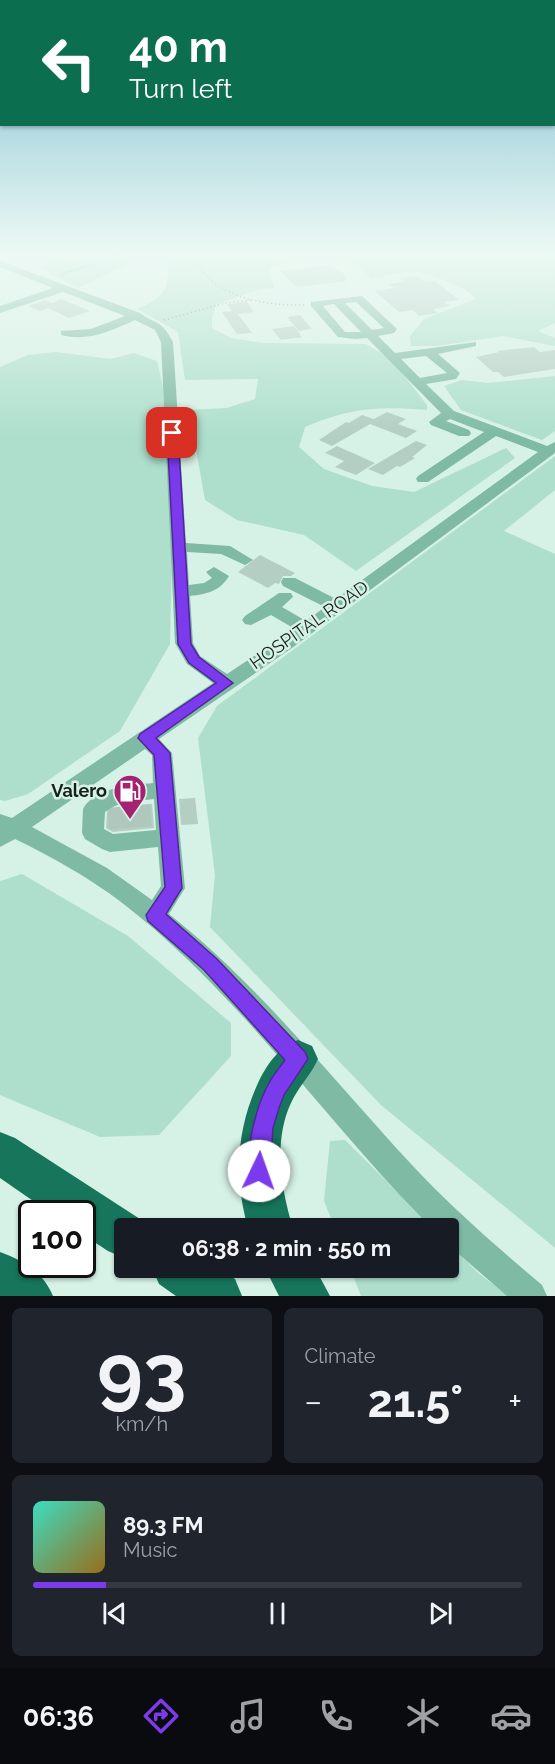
<!DOCTYPE html>
<html lang="en">
<head>
<meta charset="utf-8">
<style>
  :root { --surface:#171b24; --page:#20242c; --text:#f1f3f6; --muted:#9ea1a6; --line:#363941; --accent:#7c3aed }
  body { margin:0; font-family:Raleway,sans-serif; background:var(--page); color:var(--text); height:100vh; display:flex; flex-direction:column; font-size:22px; white-space:nowrap }
  * { box-sizing:border-box; margin:0 }
  p { font-size:20px; color:var(--muted) }
  .icon { flex:none; width:33px; height:33px; fill:none; stroke:currentColor; stroke-width:2; stroke-linecap:round; stroke-linejoin:round }
  .map { position:relative; height:1296px; overflow:hidden }
  .details { display:flex; flex-direction:column; gap:12px; padding:12px; background:#0d0f14; flex:1 }
  .details>* { flex:none }
  .top-card { position:absolute; left:0px; top:0px; width:555px; height:126px; box-shadow:0 2px 4px #0004; background:#0b6e4f; color:#fff; overflow:hidden }
  .speed { position:absolute; left:18px; top:1200px; display:flex; gap:12px; font-size:30px; font-weight:700; text-align:center }
  .speed>* { display:grid; place-content:center; width:78px; height:78px; border-radius:50%; background:var(--surface); box-shadow:0 2px 4px #0004; line-height:1 }
  .speed .limit { border:3px solid #111; border-radius:9px; background:#fff; color:#111 }
  .pin { position:absolute; display:grid; place-items:center; width:51px; height:51px; color:#fff; margin:-26px; border-radius:12px; box-shadow:0 3px 9px #0006 }
  .me { position:absolute; width:66px; margin:-33px; rotate:3deg; stroke-linejoin:round; filter:drop-shadow(0 0 4px #0008) }
  .turn { display:flex; align-items:center; gap:21px; height:126px; padding:0 30px; font-size:27px }
  .turn .icon { width:78px; height:78px; stroke-width:2.5 }
  .turn b { display:block; font-size:42px; line-height:51px }
  .big { font-size:45px; font-weight:700; line-height:1.1 }
  .details .tile { flex:1; display:flex; flex-direction:column; justify-content:center; gap:9px; min-width:0; padding:0 21px; border-radius:9px; background:var(--page) }
  .details .dial { align-items:center; gap:0 }
  .dial b { font-size:78px; line-height:1 }
  .song { display:flex; align-items:center; gap:18px }
  .cover { width:72px; height:72px; border-radius:9px; background:linear-gradient(135deg,hsl(170 70% 55%),hsl(40 70% 35%)) }
  .played { height:6px; border-radius:3px; background:linear-gradient(90deg,var(--accent) 15%,var(--line) 15%) }
  .keys { display:flex; justify-content:space-around; direction:ltr }
  .heat { display:flex; justify-content:space-between; align-items:center; font-size:33px; direction:ltr }
  .details .tiles { flex:1; display:grid; gap:12px; grid-template-columns:1fr 1fr }
  .tile:last-child { grid-column:span 2 }
  .trip { position:absolute; left:114px; top:1218px; width:345px; height:60px; border-radius:6px; background:var(--surface); box-shadow:0 2px 4px #0004; font-weight:700; line-height:60px; text-align:center }
  .tabs { display:flex; height:96px; justify-content:space-around; align-items:center; background:#090b0e; color:var(--muted) }
  .tabs .icon { width:42px; height:42px }
  .tabs .active { color:var(--accent) }
  .tabs b { font-size:27px; color:var(--text) }
  .map>svg:first-child { display:block }
  .green { fill:#aedfcc }
  .lines { fill:none; stroke-linecap:round; stroke-linejoin:round }
  .stream { stroke:#71c9ab; stroke-width:2 }
  .building { fill:#b4cec4 }
  .minor-tunnel { stroke:#b0c7be; stroke-width:22; stroke-dasharray:22 11; stroke-linecap:butt }
  .path { stroke:#6f817a; stroke-width:1.5; stroke-dasharray:1 3; stroke-linecap:butt }
  .minor { fill:#7ebaa4; fill-rule:evenodd }
  .highway { fill:#16755b; fill-rule:evenodd }
  .route { fill:#7c3aed; stroke:#51269a; stroke-width:1.5 }
  .labels { text-anchor:middle; stroke-width:5; stroke-linejoin:round; paint-order:stroke }
  .street-label { font-size:18px; fill:#161f1c; stroke:#d6f1e6 }
  .poi-label { font-size:18px; font-weight:bold; fill:#161f1c; stroke:#d6f1e6; text-anchor:end }
</style>
</head>
<body>
<div class="map">
<svg width="555" height="1296" viewBox="0 0 555 1296">
  <rect width="100%" height="100%" fill="#d6f1e6"/>
  <path class="green" d="M66,255H555V323L538,331L555,338V346L503,336L437,346H411L410,336L424,319L476,299C469,288 427,272 413,272C399,272 384,276 371,279C366,273 360,266 353,263C327,251 294,260 269,268L274,288L259,289L216,305L212,317V328L231,338L263,343L366,344L391,359L427,405V410C379,406 350,408 305,427L299,447L324,469L372,486L414,492L506,448L515,458L356,571L304,535L237,520L205,500L189,410L226,408L255,399L258,379L185,380L178,332L137,309C167,295 167,292 169,260C150,248 98,279 78,288L38,267Z
    M56,352L111,359L134,353L157,361L163,388L172,553L170,644L120,731L28,794L5,801L0,800V367L28,355Z
    M555,376V431L542,440L461,410L444,386L462,380L488,383Z
    M555,456V490L504,531L555,554V1248L381,1105L210,927L215,875L198,738L217,706Z
    M22,874L128,936L231,1023V1056L159,1135L100,1137L0,1095V881Z
    M345,1140L434,1228H335L324,1201L330,1141Z
    M449,1243L477,1272L508,1296H361L350,1268H448Z"/>
  <g class="lines">
    <path class="stream" d="M62,274L119,255"/>
  </g>
  <path class="building" d="M329,265L344,274L346,281L297,287L280,271Z
    M417,276L425,282L435,281L459,300L444,302L450,306L433,309L438,313L419,316L413,310L399,312L375,291L394,288L388,284L404,282L400,278Z
    M61,299L90,311L69,318L48,308L40,311L28,306L46,300L52,303Z
    M247,302L254,312L238,314L252,333L237,334L222,312L232,311L227,304Z
    M300,315L312,329L299,331L287,317Z
    M294,326L302,337L281,340L272,329Z
    M534,347L540,352L555,350V369L504,377L498,372H493L476,357L499,352L497,351Z
    M387,412L406,419L398,424L417,431L406,438L370,424L332,446L319,440L346,422L349,423L362,415L374,419Z
    M416,441L427,445L412,457L415,458L400,467L397,466L383,475L368,469Z
    M337,446L375,463L356,475L335,467L344,461L325,453Z
    M260,555L295,573L291,576H283L279,584L275,583L268,588L238,572Z
    M195,798L198,824L181,825L179,799Z
    M152,804L154,828L113,832L106,828L107,813L112,810L119,807Z"/>
  <g class="lines">
    <path class="minor-tunnel" d="M139,805L141,831
      M118,807L120,833"/>
    <path class="path" d="M194,255C208,297 265,306 304,305
      M164,320L226,303L252,300"/>
    <path class="minor" d="M0,261L140,313C158,326 161,319 173,342L186,543L230,546L253,560L245,565L221,554L187,552L189,585L204,583L212,578L206,572L214,567L229,576C220,591 207,594 190,596L193,643L200,656L227,674L295,629L271,615L251,625L245,624L242,620L245,616L279,593H291L293,597L282,607L306,621L325,607L283,586L281,582L283,578H295L336,599L538,452L496,436L428,482H418L416,479L418,476L484,432L450,419L446,421L469,430L471,433L469,436H459L431,425L429,422L441,413L367,338L355,339L338,337L311,306V302L362,296L397,329L394,333L378,336L395,353L476,342V346L438,354L460,373L456,379L426,384L454,411L547,446L555,442V453L292,648L159,739L172,753L185,888L169,914C260,986 333,1080 412,1165C452,1208 497,1247 542,1285L547,1296H507L453,1249L448,1244V1228H432L422,1218C320,1114 237,991 121,902C88,877 52,857 15,839L0,847V814L12,818L213,683L187,664L175,643L161,342L155,330L135,320C111,331 88,342 61,335V331L91,329L125,316L63,292L0,313V306L53,288L0,267ZM356,302L384,328L372,330L345,303ZM334,304L361,332H345L323,306ZM426,356L447,373L420,378L401,359ZM145,749L152,755L153,783C131,785 95,787 83,809L82,833L85,839L102,849L110,852L158,847L161,886L152,900L107,868L32,827ZM154,799L156,830L113,834L104,829L105,812C119,801 137,801 154,799Z"/>
    <path class="highway" d="M298,1040L312,1046L318,1059C311,1075 298,1087 291,1103C273,1141 281,1189 293,1228H248C234,1178 236,1131 258,1083C267,1064 278,1048 298,1040Z
      M0,1132L15,1138L140,1219L144,1228H124V1258L108,1251L82,1234V1214H52L0,1178Z
      M0,1252C24,1261 43,1272 53,1296H0Z
      M152,1268H216L235,1279L242,1296H176L159,1284Z
      M265,1268H315L330,1296H279Z"/>
  </g>
  <linearGradient id="sky" x2="0" y2="1"><stop stop-color="#78bcd0"/><stop offset="0.58" stop-color="#edf9f4"/><stop offset="1" stop-color="#edf9f4" stop-opacity="0"/></linearGradient>
  <rect width="555" height="437" fill="url(#sky)"/>
  <path class="route" d="M172,430L178,433L191,644L199,657L233,683L156,738L170,753L182,888L166,914L217,959L305,1052L308,1059L284,1095L279,1108L273,1128L270,1171L267,1179L259,1182L252,1179C242,1156 257,1104 269,1083C273,1075 280,1067 285,1060L204,970L148,921L146,915L165,887L154,755L138,738L140,734L216,683L189,663L178,644L167,433Z"/>
  <defs>
    <symbol id="fuel-pin" viewBox="-11 -11 22 30"><path d="M0 17L-7.5 6A9.5 9.5 0 1 1 7.5 6Z" fill="#a52270" stroke="#d6f1e6"/><path d="M-5.5-6h7V0h2V4h1.3V-2.5L3-4.5l.8-.8L6-3V5H2.5V1h-1V6h-7ZM-4.2-4.7v3.2H.2V-4.7Z" fill="#fff"/></symbol>
  </defs>
  <g fill-rule="evenodd">
    <use href="#fuel-pin" x="111" y="772" width="38" height="52"/>
  </g>
  <g class="labels">
    <g class="street-label">
      <text transform="translate(309 625) rotate(-35)" y="6">HOSPITAL ROAD</text>
    </g>
    <g class="poi-label">
      <text x="107" y="797">Valero</text>
    </g>
  </g>
</svg>
<div class="speed"><div class="limit">100</div></div>
<div class="pin" style="left:172px;top:433px;background:#d93025"><svg class="icon" aria-label="arrive" viewBox="0 0 24 24"><path d="M6 21V4h12l-3 4 3 4H6"/></svg></div>
<svg class="me" style="left:259px;top:1171px" viewBox="-20 -20 40 40"><circle r="19" fill="#fff"/><path d="M0-13L10 11 0 6-10 11z" fill="#7c3aed"/></svg>
<div class="trip">06:38 · 2 min · 550 m</div>
<div class="top-card">
<div class="turn"><svg class="icon" aria-label="left" viewBox="0 0 24 24"><path d="M17 20v-9H6M10 6l-5 5 5 5"/></svg><div><b>40 m</b>Turn left</div></div>
</div>
</div>
<section class="details">
<div class="tiles">
<div class="tile dial"><b>93</b><p>km/h</p></div>
<div class="tile"><p>Climate</p>
<div class="heat"><a>−</a><b class="big">21.5°</b><a>+</a></div>
</div>
<div class="tile">
<div class="song"><i class="cover"></i><div><b>89.3 FM</b><p>Music</p></div></div>
<div class="played"></div>
<div class="keys"><svg class="icon" aria-label="previous" viewBox="0 0 24 24"><path d="M18 5L8 12l10 7zM5 5v14"/></svg><svg class="icon" aria-label="pause" viewBox="0 0 24 24"><path d="M8 5v14M16 5v14"/></svg><svg class="icon" aria-label="next" viewBox="0 0 24 24"><path d="M6 5l10 7-10 7zM19 5v14"/></svg></div>
</div>
</div>
</section>
<nav class="tabs">
<b>06:36</b>
<svg class="icon active" aria-label="directions" viewBox="0 0 24 24"><path d="M12 3l9 9-9 9-9-9zM9 14v-3h6M13 9l2 2-2 2"/></svg>
<svg class="icon" aria-label="music" viewBox="0 0 24 24"><path d="M9 18V5l10-2v13"/><circle cx="6" cy="18" r="3"/><circle cx="16" cy="16" r="3"/></svg>
<svg class="icon" aria-label="phone" viewBox="0 0 24 24"><path d="M5 4h4l2 5-3 2q2 4 5 5l2-3 5 2v4C11 20 4 13 5 4z"/></svg>
<svg class="icon" aria-label="climate" viewBox="0 0 24 24"><path d="M12 3v18M4 7l16 10M4 17L20 7"/></svg>
<svg class="icon" aria-label="car" viewBox="0 0 24 24"><path d="M5 17H2v-5l4-1 3-4h7l3 4 3 1v5h-3M9 17h6M6 11h13"/><circle cx="7" cy="17" r="2"/><circle cx="17" cy="17" r="2"/></svg>
</nav>
</body>
</html>
